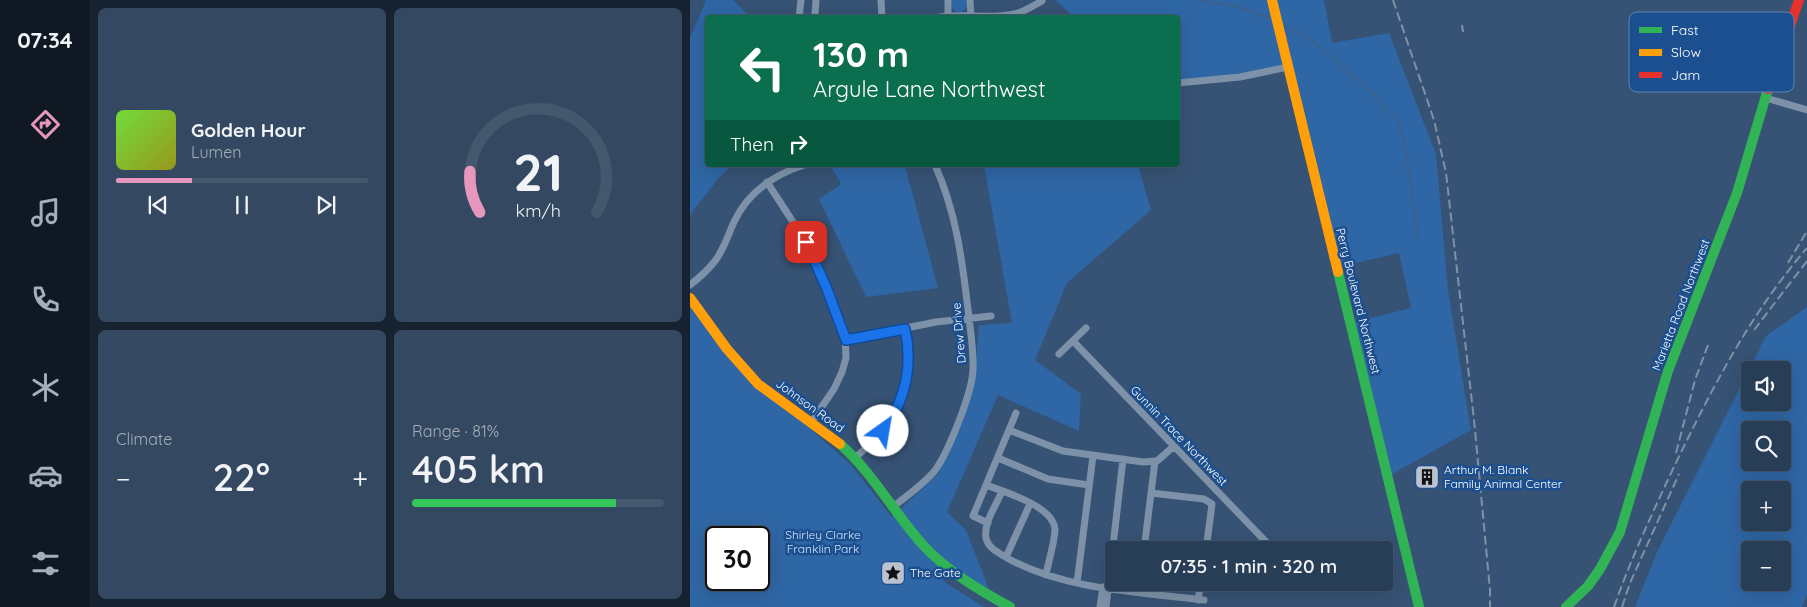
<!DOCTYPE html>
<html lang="en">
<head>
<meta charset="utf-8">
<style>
  :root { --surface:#283e57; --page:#344961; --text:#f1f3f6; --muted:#a5aeba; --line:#44576d; --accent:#e797bd }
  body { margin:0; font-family:Quicksand,sans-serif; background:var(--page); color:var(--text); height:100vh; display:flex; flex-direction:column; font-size:19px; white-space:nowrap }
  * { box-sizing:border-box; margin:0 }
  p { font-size:16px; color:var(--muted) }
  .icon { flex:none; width:28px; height:28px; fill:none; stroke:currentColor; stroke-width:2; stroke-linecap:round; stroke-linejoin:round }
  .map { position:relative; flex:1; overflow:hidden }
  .side { display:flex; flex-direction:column; gap:8px; padding:8px; background:#162230; width:600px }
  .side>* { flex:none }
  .guide { position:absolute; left:15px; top:15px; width:475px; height:152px; border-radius:5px; box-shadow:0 5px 20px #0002,0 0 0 1px var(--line); background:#0b6e4f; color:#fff; overflow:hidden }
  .tools { position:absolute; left:1051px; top:361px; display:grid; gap:10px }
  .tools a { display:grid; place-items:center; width:50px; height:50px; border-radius:5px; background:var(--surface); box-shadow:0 5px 20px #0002,0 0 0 1px var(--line); font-size:25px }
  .speed { position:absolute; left:15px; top:526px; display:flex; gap:10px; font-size:25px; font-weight:700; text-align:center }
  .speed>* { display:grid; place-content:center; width:65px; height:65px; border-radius:50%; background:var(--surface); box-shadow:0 5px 20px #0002,0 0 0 1px var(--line); line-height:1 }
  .speed .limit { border:2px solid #111; border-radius:8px; background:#fff; color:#111 }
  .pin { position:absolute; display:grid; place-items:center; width:42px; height:42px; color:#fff; margin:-21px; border-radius:10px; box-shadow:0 2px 8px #0006 }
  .me { position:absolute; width:55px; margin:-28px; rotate:32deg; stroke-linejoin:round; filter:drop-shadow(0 0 4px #0008) }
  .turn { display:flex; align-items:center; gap:18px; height:105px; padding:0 25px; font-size:22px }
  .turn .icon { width:65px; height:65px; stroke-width:2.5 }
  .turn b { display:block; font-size:35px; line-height:42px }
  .then { display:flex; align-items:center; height:48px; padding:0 25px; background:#0003; gap:10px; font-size:19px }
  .big { font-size:38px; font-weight:600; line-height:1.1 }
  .side .tile { flex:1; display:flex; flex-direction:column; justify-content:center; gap:8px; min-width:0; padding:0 18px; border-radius:8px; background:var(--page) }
  .side .dial { align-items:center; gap:0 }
  .dial svg { height:130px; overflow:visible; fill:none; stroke:var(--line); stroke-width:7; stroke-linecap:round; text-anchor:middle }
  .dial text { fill:var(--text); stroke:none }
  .song { display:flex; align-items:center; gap:15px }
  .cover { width:60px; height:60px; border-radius:8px; background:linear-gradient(135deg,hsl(100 70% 55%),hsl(60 70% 35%)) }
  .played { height:5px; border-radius:2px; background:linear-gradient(90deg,var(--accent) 30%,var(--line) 30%) }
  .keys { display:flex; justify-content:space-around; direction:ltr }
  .heat { display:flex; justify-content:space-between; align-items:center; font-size:28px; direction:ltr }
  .charge { height:8px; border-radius:4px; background:linear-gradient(90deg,#34c759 81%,var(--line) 0) }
  .side .tiles { flex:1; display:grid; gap:8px; grid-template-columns:repeat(2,1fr) }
  .trip { position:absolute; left:415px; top:541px; width:288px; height:50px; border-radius:5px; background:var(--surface); box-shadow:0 5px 20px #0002,0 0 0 1px var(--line); font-weight:600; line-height:50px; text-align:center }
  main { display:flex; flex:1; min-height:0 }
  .tabs { display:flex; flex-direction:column; width:90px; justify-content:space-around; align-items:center; background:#101923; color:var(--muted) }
  .tabs .icon { width:35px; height:35px }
  .tabs .active { color:var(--accent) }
  .tabs b { font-size:22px; color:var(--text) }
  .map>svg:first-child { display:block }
  .green { fill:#2f66a5; fill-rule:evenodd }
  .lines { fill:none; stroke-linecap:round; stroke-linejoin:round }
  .stream { stroke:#3b618d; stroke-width:2 }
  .street { stroke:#7d92a8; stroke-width:7 }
  .fast { stroke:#30b455; stroke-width:10 }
  .slow { stroke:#ff9f0a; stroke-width:10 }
  .jam { stroke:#e5322d; stroke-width:10 }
  .rail { stroke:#7e92a7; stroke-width:2; stroke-dasharray:9 4; stroke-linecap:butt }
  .route-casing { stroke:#114b97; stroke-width:12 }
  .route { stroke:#1a73e8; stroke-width:9 }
  .labels { text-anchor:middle; stroke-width:5; stroke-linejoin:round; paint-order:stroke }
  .street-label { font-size:12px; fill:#fff; stroke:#1b4f8f }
  .poi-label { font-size:12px; fill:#fff; stroke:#1b4f8f; text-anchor:start }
  .park-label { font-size:12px; fill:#cfe3fa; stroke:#1b4f8f }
  .key { fill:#1b4f8f; stroke:#5f84b1; stroke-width:1 }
  .key-label { font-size:14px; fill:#fff }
</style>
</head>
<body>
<main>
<nav class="tabs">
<b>07:34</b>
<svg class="icon active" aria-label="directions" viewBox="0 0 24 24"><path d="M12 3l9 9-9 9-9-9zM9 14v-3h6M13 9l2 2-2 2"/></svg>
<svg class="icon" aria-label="music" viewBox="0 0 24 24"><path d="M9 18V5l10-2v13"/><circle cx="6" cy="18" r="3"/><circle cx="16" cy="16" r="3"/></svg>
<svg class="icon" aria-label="phone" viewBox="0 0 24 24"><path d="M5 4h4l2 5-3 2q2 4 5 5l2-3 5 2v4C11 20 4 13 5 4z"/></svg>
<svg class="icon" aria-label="climate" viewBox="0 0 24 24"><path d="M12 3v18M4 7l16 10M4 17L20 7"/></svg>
<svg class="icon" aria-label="car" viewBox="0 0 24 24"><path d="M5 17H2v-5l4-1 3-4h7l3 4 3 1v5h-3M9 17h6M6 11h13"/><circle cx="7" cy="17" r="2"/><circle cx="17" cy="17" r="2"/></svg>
<svg class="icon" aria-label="filters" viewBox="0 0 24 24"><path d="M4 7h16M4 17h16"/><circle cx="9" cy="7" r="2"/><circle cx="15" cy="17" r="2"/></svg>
</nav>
<section class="side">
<div class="tiles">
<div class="tile">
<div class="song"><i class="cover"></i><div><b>Golden Hour</b><p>Lumen</p></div></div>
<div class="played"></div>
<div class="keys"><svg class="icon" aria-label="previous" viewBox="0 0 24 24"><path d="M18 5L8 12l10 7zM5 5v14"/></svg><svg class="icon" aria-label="pause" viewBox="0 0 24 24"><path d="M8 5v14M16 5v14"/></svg><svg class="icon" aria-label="next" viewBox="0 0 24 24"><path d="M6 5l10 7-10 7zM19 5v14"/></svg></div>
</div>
<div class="tile dial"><svg viewBox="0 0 100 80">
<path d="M14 69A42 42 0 1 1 86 69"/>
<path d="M14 69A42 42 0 0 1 8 44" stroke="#e797bd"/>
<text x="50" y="56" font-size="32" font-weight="700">21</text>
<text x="50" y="72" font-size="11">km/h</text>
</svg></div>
<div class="tile"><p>Climate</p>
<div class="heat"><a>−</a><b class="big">22°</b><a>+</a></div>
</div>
<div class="tile"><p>Range · 81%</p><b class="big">405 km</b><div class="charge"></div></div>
</div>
</section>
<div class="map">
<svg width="1117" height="607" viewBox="0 0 1117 607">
  <rect width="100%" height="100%" fill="#365274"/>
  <path class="green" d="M16,0H43L60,17L18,18V165H42L28,179L2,212L0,218V38Z
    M260,0H277L276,9C267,17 261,10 260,0Z
    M365,0H634L642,43L699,33L746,154L758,290L781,430L697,477L661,323L721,308L709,253L648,267L595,65L538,79L488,82V18L384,17Z
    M140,165H221L215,166L248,288L176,297L129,199L151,184Z
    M294,165H448L461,210L377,283L345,360L391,394L389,431L308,395L257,512L276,530L302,597L250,567L246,572L256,583L294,607H0V301L30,342L98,409L160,464L202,517L248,474L271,425L285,373L289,325L322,323ZM26,538H69V580H26Z
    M1117,307V595L1112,607H945L967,552L1076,336ZM1060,370H1092V402H1060ZM1060,430H1092V462H1060ZM1060,490H1092V522H1060ZM1060,550H1092V582H1060Z"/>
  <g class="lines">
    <path class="stream" d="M507,0L549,7L578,17
      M592,24L618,38L638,54L683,94L706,119L710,126L716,151L728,238"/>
    <path class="street" d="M191,0L192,18
      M258,0V18
      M280,0L281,17
      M109,18L111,0
      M123,18L125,15L126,0
      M245,18C272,12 306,21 331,12C338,9 345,5 352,1
      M488,83L550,77L598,67
      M1076,98L1117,110
      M77,182L116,242L155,334L156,358L152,372L144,389L122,421
      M0,285C9,278 18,270 25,261C34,249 38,235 44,222C58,192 83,175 114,165
      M156,340L246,322L301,316
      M383,341L579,545L575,550
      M369,354L396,328
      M319,430L373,451L453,462L467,461L483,447
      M165,458C205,422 227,386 215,329
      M308,458L358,479L399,485
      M296,485C315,492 363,506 365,529C365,541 358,563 356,575
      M312,491C307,504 293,523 296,538C298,548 309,553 317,558C374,590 450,592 514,600
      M461,493L514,499L522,504L516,550
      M203,507C215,497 238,481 246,469C259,450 282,393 283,370C284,350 280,329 278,309C272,259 266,212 245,165
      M298,523L283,516L326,413
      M454,550L465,461
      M316,557L340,504
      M387,583L403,456
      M448,592L449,582
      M508,600L511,582
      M410,607L413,587
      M416,607L433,459"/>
    <path class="fast" d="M648,272L729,607
      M150,444C183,473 204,513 233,545C257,571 289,590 320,607
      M876,607L898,586L910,569L930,532L978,371L1047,193L1078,89"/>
    <path class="slow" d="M582,0L648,272
      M0,298L37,349L68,384L150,444"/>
    <path class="jam" d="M1078,89L1109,0"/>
    <path class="rail" d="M703,0L744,120L756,173L784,420L800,590V607
      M772,25L773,32
      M1098,263L1117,231
      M1064,330L1117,261
      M986,453L1005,380L1018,345
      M924,607C940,561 961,516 982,471C1020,392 1059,315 1117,248
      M932,607L940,583L989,474"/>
  </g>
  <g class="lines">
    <defs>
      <path id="route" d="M116,242L137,289L156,340L215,329C223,366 215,401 193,431"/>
    </defs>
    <use href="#route" class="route-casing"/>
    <use href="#route" class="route"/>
  </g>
  <defs>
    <symbol id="building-square" viewBox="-11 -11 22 22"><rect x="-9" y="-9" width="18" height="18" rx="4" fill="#b9c2ce" stroke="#1b4f8f"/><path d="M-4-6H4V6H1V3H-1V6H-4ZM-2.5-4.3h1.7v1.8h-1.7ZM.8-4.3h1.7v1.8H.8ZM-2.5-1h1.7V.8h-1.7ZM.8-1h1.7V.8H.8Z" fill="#111"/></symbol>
    <symbol id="sight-square" viewBox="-11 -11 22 22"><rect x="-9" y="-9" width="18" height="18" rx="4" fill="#b9c2ce" stroke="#1b4f8f"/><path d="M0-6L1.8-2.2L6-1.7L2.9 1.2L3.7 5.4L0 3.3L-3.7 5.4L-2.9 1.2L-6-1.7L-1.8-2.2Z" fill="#111"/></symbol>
  </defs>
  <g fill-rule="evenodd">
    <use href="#building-square" x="723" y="463" width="28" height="28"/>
    <use href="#sight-square" x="189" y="559" width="28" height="28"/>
  </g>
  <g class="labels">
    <g class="street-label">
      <text transform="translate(668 301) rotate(76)" y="4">Perry Boulevard Northwest</text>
      <text transform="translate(991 305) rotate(-69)" y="4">Marietta Road Northwest</text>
      <text transform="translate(269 333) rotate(-95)" y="4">Drew Drive</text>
      <text transform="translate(120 406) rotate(36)" y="4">Johnson Road</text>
      <text transform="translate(489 436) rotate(46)" y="4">Gunnin Trace Northwest</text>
    </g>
    <g class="poi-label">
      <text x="754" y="474">Arthur M. Blank<tspan x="754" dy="14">Family Animal Center</tspan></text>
      <text x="220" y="577">The Gate</text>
    </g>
    <g class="park-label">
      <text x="133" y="539">Shirley Clarke<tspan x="133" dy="14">Franklin Park</tspan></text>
    </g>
  </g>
  <rect x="939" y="12" width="165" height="80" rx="8" class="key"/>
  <rect x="949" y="27" width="23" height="6" fill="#30b455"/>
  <rect x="949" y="49" width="23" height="7" fill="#ff9f0a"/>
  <rect x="949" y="72" width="23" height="6" fill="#e5322d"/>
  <g class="key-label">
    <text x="981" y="35">Fast</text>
    <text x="981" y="57">Slow</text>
    <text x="981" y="80">Jam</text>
  </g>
</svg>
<div class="tools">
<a><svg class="icon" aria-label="sound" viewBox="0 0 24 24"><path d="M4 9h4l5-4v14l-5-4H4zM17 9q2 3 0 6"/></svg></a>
<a><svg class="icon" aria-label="search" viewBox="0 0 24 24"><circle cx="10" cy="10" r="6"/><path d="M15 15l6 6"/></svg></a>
<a>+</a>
<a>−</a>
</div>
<div class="speed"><div class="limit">30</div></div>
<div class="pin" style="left:116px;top:242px;background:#d93025"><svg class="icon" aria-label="arrive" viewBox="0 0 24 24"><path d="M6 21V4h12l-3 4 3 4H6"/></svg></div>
<svg class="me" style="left:193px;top:431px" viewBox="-20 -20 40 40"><circle r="19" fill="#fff"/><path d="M0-13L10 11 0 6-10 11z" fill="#1a73e8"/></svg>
<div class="trip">07:35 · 1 min · 320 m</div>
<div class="guide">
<div class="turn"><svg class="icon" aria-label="left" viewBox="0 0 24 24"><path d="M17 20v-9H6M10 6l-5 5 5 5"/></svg><div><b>130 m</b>Argule Lane Northwest</div></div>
<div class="then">Then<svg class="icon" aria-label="right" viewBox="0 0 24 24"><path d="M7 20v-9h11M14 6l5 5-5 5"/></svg></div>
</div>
</div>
</main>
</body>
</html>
